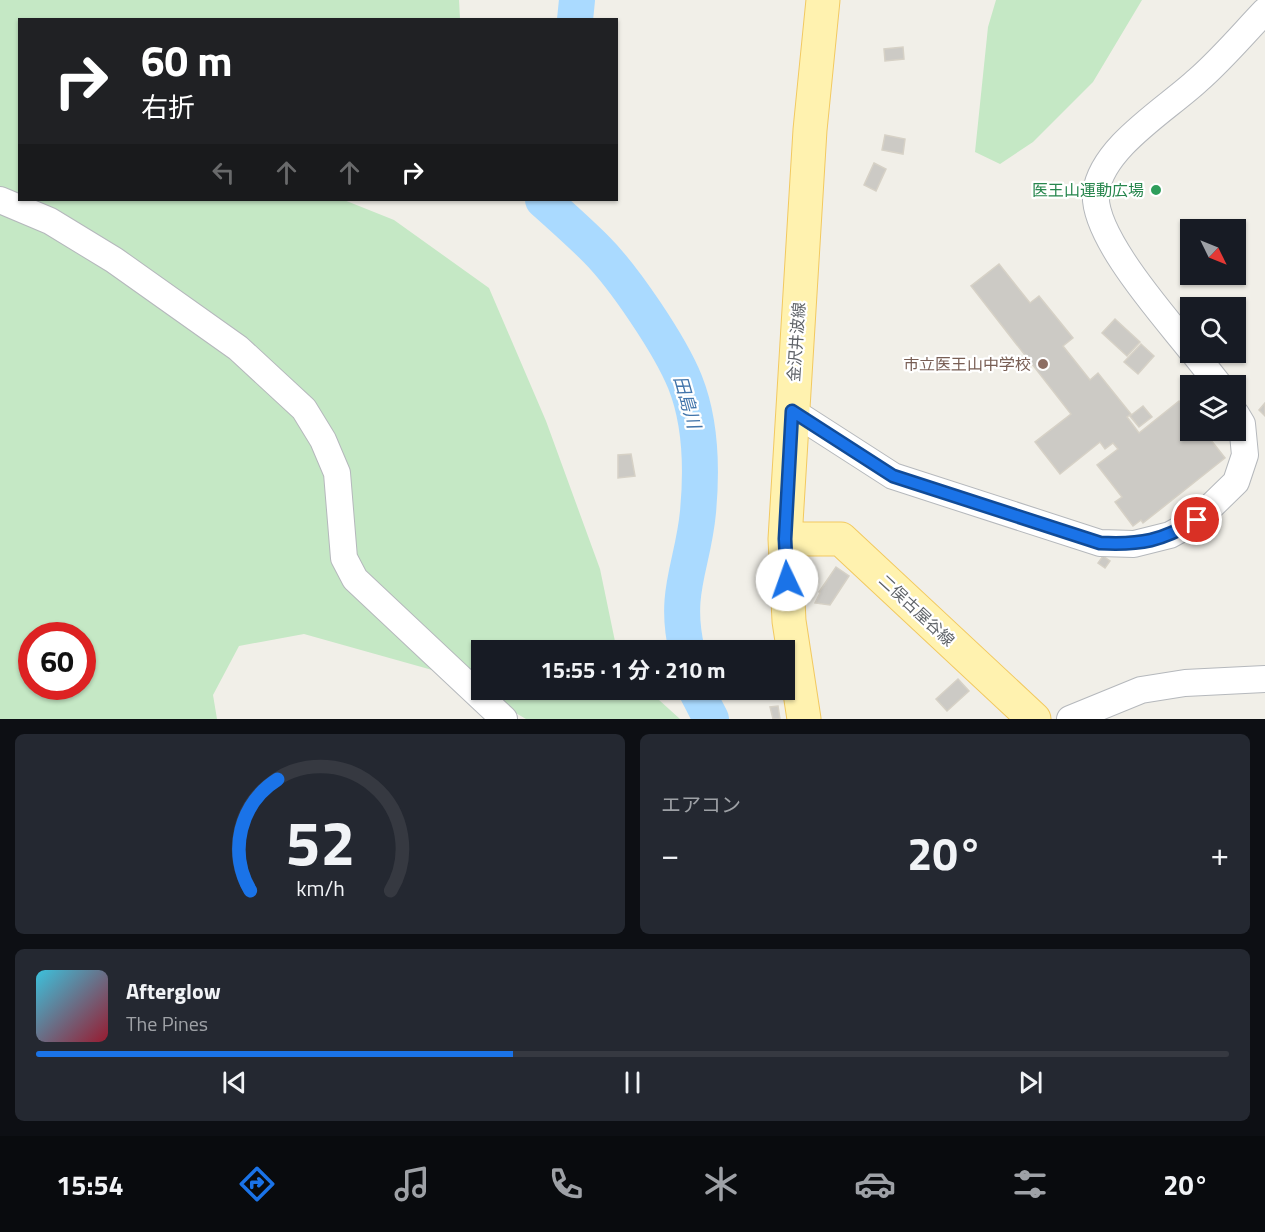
<!DOCTYPE html>
<html lang="ja">
<head>
<meta charset="utf-8">
<style>
  :root { --surface:#171b24; --page:#242831; --text:#f1f3f6; --muted:#9ea1a6; --line:#363941; --accent:#1a73e8 }
  body { margin:0; font-family:"Titillium Web","Noto Sans JP",sans-serif; background:var(--page); color:var(--text); height:100vh; display:flex; flex-direction:column; font-size:22px; white-space:nowrap }
  * { box-sizing:border-box; margin:0 }
  p { font-size:20px; color:var(--muted) }
  .icon { flex:none; width:33px; height:33px; fill:none; stroke:currentColor; stroke-width:2; stroke-linecap:round; stroke-linejoin:round }
  .map { position:relative; height:719px; overflow:hidden }
  .side { display:flex; flex-direction:column; gap:15px; padding:15px; background:#0d0f14; flex:1 }
  .side>* { flex:none }
  .guide { position:absolute; left:18px; top:18px; width:600px; height:183px; border-radius:0px; box-shadow:0 2px 4px #0004; background:#202124; color:#fff; overflow:hidden }
  .needle { width:39px; rotate:133deg }
  .fabs { position:absolute; left:1180px; top:219px; display:grid; gap:12px }
  .fabs a { display:grid; place-items:center; width:66px; height:66px; border-radius:0px; background:var(--surface); box-shadow:0 2px 4px #0004; font-size:30px }
  .speed { position:absolute; left:18px; top:622px; display:flex; gap:12px; font-size:30px; font-weight:700; text-align:center }
  .speed>* { display:grid; place-content:center; width:78px; height:78px; border-radius:50%; background:var(--surface); box-shadow:0 2px 4px #0004; line-height:1 }
  .speed .limit { border:9px solid #d22; background:#fff; color:#111 }
  .pin { position:absolute; display:grid; place-items:center; width:51px; height:51px; color:#fff; margin:-26px; border:3px solid #fff; border-radius:50%; box-shadow:0 2px 6px #0007 }
  .me { position:absolute; width:66px; margin:-33px; rotate:357deg; stroke-linejoin:round; filter:drop-shadow(0 0 4px #0008) }
  .turn { display:flex; align-items:center; gap:21px; height:126px; padding:0 24px; font-size:27px }
  .turn .icon { width:78px; height:78px; stroke-width:2.5 }
  .turn b { display:block; font-size:42px; line-height:51px }
  .lanes { display:flex; align-items:center; height:57px; padding:0 24px; background:#0003; justify-content:center; gap:30px; direction:ltr }
  .lanes .off { opacity:.35 }
  .big { font-size:45px; font-weight:700; line-height:1.1 }
  .side .tile { flex:1; display:flex; flex-direction:column; justify-content:center; gap:9px; min-width:0; padding:0 21px; border-radius:9px; background:var(--page) }
  .side .dial { align-items:center; gap:0 }
  .dial svg { height:156px; overflow:visible; fill:none; stroke:var(--line); stroke-width:7; stroke-linecap:round; text-anchor:middle }
  .dial text { fill:var(--text); stroke:none }
  .song { display:flex; align-items:center; gap:18px }
  .cover { width:72px; height:72px; border-radius:9px; background:linear-gradient(135deg,hsl(190 70% 55%),hsl(350 70% 35%)) }
  .played { height:6px; border-radius:3px; background:linear-gradient(90deg,var(--accent) 40%,var(--line) 40%) }
  .keys { display:flex; justify-content:space-around; direction:ltr }
  .heat { display:flex; justify-content:space-between; align-items:center; font-size:33px; direction:ltr }
  .side .tiles { flex:1; display:grid; gap:15px; grid-template-columns:1fr 1fr }
  .tile:last-child { grid-column:span 2 }
  .trip { position:absolute; left:471px; top:640px; width:324px; height:60px; border-radius:0px; background:var(--surface); box-shadow:0 2px 4px #0004; font-weight:700; line-height:60px; text-align:center }
  .dock { display:flex; height:96px; justify-content:space-around; align-items:center; background:#090b0e; color:var(--muted) }
  .dock .icon { width:42px; height:42px }
  .dock .current { color:var(--accent) }
  .dock b { font-size:27px; color:var(--text) }
  .map>svg:first-child { display:block }
  .green { fill:#c5e8c5; fill-rule:evenodd }
  .lines { fill:none; stroke-linecap:round; stroke-linejoin:round }
  .river { stroke:#aadaff; stroke-width:36 }
  .building { fill:#cccac5; stroke:#d6d1c6; stroke-width:1.5 }
  .minor-casing { stroke:#b5b8bc; stroke-width:28 }
  .major-casing { stroke:#f2c960; stroke-width:35 }
  .minor { stroke:#fff; stroke-width:26 }
  .major { stroke:#fff2af; stroke-width:33 }
  .route-casing { stroke:#114b97; stroke-width:15 }
  .route { stroke:#1a73e8; stroke-width:10 }
  .leisure-dot { fill:#2e9e5b; stroke:#fff; stroke-width:2 }
  .education-dot { fill:#8d6e63; stroke:#fff; stroke-width:2 }
  .labels { text-anchor:middle; stroke-width:4.5; stroke-linejoin:round; paint-order:stroke }
  .leisure-label { font-size:16px; fill:#27864d; stroke:#fff; text-anchor:end }
  .street-label { font-size:16px; fill:#5f6368; stroke:#fff }
  .education-label { font-size:16px; fill:#785e54; stroke:#fff; text-anchor:end }
  .water-label { font-size:18px; font-style:italic; fill:#4174aa; stroke:#fff }
</style>
</head>
<body>
<div class="map">
<svg width="1265" height="719" viewBox="0 0 1265 719">
  <rect width="100%" height="100%" fill="#f1efe8"/>
  <path class="green" d="M0,0H459L460,19L20,20V200H344L394,220L489,288L546,421L600,569L617,651H482V690H648L680,719H526L450,675L304,634L239,646L213,695L217,719H0ZM32,636H82V687H32Z
    M996,0H1142L1093,82L1033,142L1000,164L975,152L988,27Z"/>
  <g class="lines">
    <path class="river" d="M575,20L577,0
      M543,200C561,216 579,232 596,249C624,277 670,345 685,382C701,422 702,469 698,512C693,566 673,592 687,651
      M696,690L711,719"/>
  </g>
  <path class="building" d="M903,47L904,59L885,61L884,49Z
    M885,135L905,139L903,154L882,150Z
    M874,163L886,169L876,191L864,185Z
    M999,264L1030,303L1039,296L1073,338L1063,346L1090,380L1098,373L1131,414L1127,417L1139,433L1179,401L1191,416V430H1203L1225,458L1143,523L1141,520L1133,526L1115,502L1122,497L1097,465L1118,449L1113,443L1105,449L1100,442L1060,474L1035,442L1071,414L971,286Z
    M1115,319L1140,342L1127,356L1102,333Z
    M1141,344L1154,356L1138,374L1124,362Z
    M1265,403V416L1259,410Z
    M1143,406L1152,417L1139,427L1130,416Z
    M631,454L635,476L618,478V455Z
    M1103,556L1110,561L1105,568L1098,563Z
    M836,567L849,576L830,605L815,603L820,593L819,592Z
    M958,679L969,691L947,711L936,699Z
    M778,706L780,719H773L770,707Z"/>
  <g class="lines">
    <defs>
      <path id="minor" d="M0,200L50,221L114,260L238,348L304,409L323,440L337,473L344,558L355,579L504,719
        M1191,350C1165,317 1091,235 1096,192C1102,147 1167,109 1198,80C1222,59 1243,34 1265,11
        M1193,352L1220,386
        M792,411L893,476L1100,543L1134,544L1170,535L1197,520L1236,482L1245,455L1242,424L1236,414
        M1070,719L1141,690L1185,683L1265,679"/>
      <path id="major" d="M785,539H841L1034,719
        M804,719L789,621L785,539L810,130L823,0"/>
    </defs>
    <use href="#minor" class="minor-casing"/>
    <use href="#major" class="major-casing"/>
    <use href="#minor" class="minor"/>
    <use href="#major" class="major"/>
  </g>
  <g class="lines">
    <defs>
      <path id="route" d="M787,580L785,539L792,411L893,476L1100,543C1142,545 1161,541 1197,520"/>
    </defs>
    <use href="#route" class="route-casing"/>
    <use href="#route" class="route"/>
  </g>
  <circle class="leisure-dot" cx="1156" cy="190" r="6"/>
  <circle class="education-dot" cx="1043" cy="364" r="6"/>
  <g class="labels">
    <g class="leisure-label">
      <text x="1144" y="196">医王山運動広場</text>
    </g>
    <g class="street-label">
      <text transform="translate(796 342) rotate(-86)" y="6">金沢井波線</text>
      <text transform="translate(917 610) rotate(43)" y="6">二俣古屋谷線</text>
    </g>
    <g class="education-label">
      <text x="1031" y="370">市立医王山中学校</text>
    </g>
    <g class="water-label">
      <text transform="translate(687 402) rotate(74)" y="6">田島川</text>
    </g>
  </g>
</svg>
<div class="fabs">
<a><svg class="needle" viewBox="-14 -14 28 28"><path d="M0-13l5 13h-10z" fill="#e53935"/><path d="M0 13l5-13h-10z" fill="#9ea1a6"/></svg></a>
<a><svg class="icon" aria-label="search" viewBox="0 0 24 24"><circle cx="10" cy="10" r="6"/><path d="M15 15l6 6"/></svg></a>
<a><svg class="icon" aria-label="layers" viewBox="0 0 24 24"><path d="M12 4l9 5-9 5-9-5zM3 14l9 5 9-5"/></svg></a>
</div>
<div class="speed"><div class="limit">60</div></div>
<div class="pin" style="left:1197px;top:520px;background:#d93025"><svg class="icon" aria-label="arrive" viewBox="0 0 24 24"><path d="M6 21V4h12l-3 4 3 4H6"/></svg></div>
<svg class="me" style="left:787px;top:580px" viewBox="-20 -20 40 40"><circle r="19" fill="#fff"/><path d="M0-13L10 11 0 6-10 11z" fill="#1a73e8"/></svg>
<div class="trip">15:55 · 1 分 · 210 m</div>
<div class="guide">
<div class="turn"><svg class="icon" aria-label="right" viewBox="0 0 24 24"><path d="M7 20v-9h11M14 6l5 5-5 5"/></svg><div><b>60 m</b>右折</div></div>
<div class="lanes"><svg class="icon off" aria-label="left" viewBox="0 0 24 24"><path d="M17 20v-9H6M10 6l-5 5 5 5"/></svg><svg class="icon off" aria-label="ahead" viewBox="0 0 24 24"><path d="M12 20V5M6 11l6-6 6 6"/></svg><svg class="icon off" aria-label="ahead" viewBox="0 0 24 24"><path d="M12 20V5M6 11l6-6 6 6"/></svg><svg class="icon" aria-label="right" viewBox="0 0 24 24"><path d="M7 20v-9h11M14 6l5 5-5 5"/></svg></div>
</div>
</div>
<section class="side">
<div class="tiles">
<div class="tile dial"><svg viewBox="0 0 100 80">
<path d="M14 69A42 42 0 1 1 86 69"/>
<path d="M14 69A42 42 0 0 1 28 12" stroke="#1a73e8"/>
<text x="50" y="56" font-size="32" font-weight="700">52</text>
<text x="50" y="72" font-size="11">km/h</text>
</svg></div>
<div class="tile"><p>エアコン</p>
<div class="heat"><a>−</a><b class="big">20°</b><a>+</a></div>
</div>
<div class="tile">
<div class="song"><i class="cover"></i><div><b>Afterglow</b><p>The Pines</p></div></div>
<div class="played"></div>
<div class="keys"><svg class="icon" aria-label="previous" viewBox="0 0 24 24"><path d="M18 5L8 12l10 7zM5 5v14"/></svg><svg class="icon" aria-label="pause" viewBox="0 0 24 24"><path d="M8 5v14M16 5v14"/></svg><svg class="icon" aria-label="next" viewBox="0 0 24 24"><path d="M6 5l10 7-10 7zM19 5v14"/></svg></div>
</div>
</div>
</section>
<nav class="dock">
<b>15:54</b>
<svg class="icon current" aria-label="directions" viewBox="0 0 24 24"><path d="M12 3l9 9-9 9-9-9zM9 14v-3h6M13 9l2 2-2 2"/></svg>
<svg class="icon" aria-label="music" viewBox="0 0 24 24"><path d="M9 18V5l10-2v13"/><circle cx="6" cy="18" r="3"/><circle cx="16" cy="16" r="3"/></svg>
<svg class="icon" aria-label="phone" viewBox="0 0 24 24"><path d="M5 4h4l2 5-3 2q2 4 5 5l2-3 5 2v4C11 20 4 13 5 4z"/></svg>
<svg class="icon" aria-label="climate" viewBox="0 0 24 24"><path d="M12 3v18M4 7l16 10M4 17L20 7"/></svg>
<svg class="icon" aria-label="car" viewBox="0 0 24 24"><path d="M5 17H2v-5l4-1 3-4h7l3 4 3 1v5h-3M9 17h6M6 11h13"/><circle cx="7" cy="17" r="2"/><circle cx="17" cy="17" r="2"/></svg>
<svg class="icon" aria-label="filters" viewBox="0 0 24 24"><path d="M4 7h16M4 17h16"/><circle cx="9" cy="7" r="2"/><circle cx="15" cy="17" r="2"/></svg>
<b>20°</b>
</nav>
</body>
</html>
